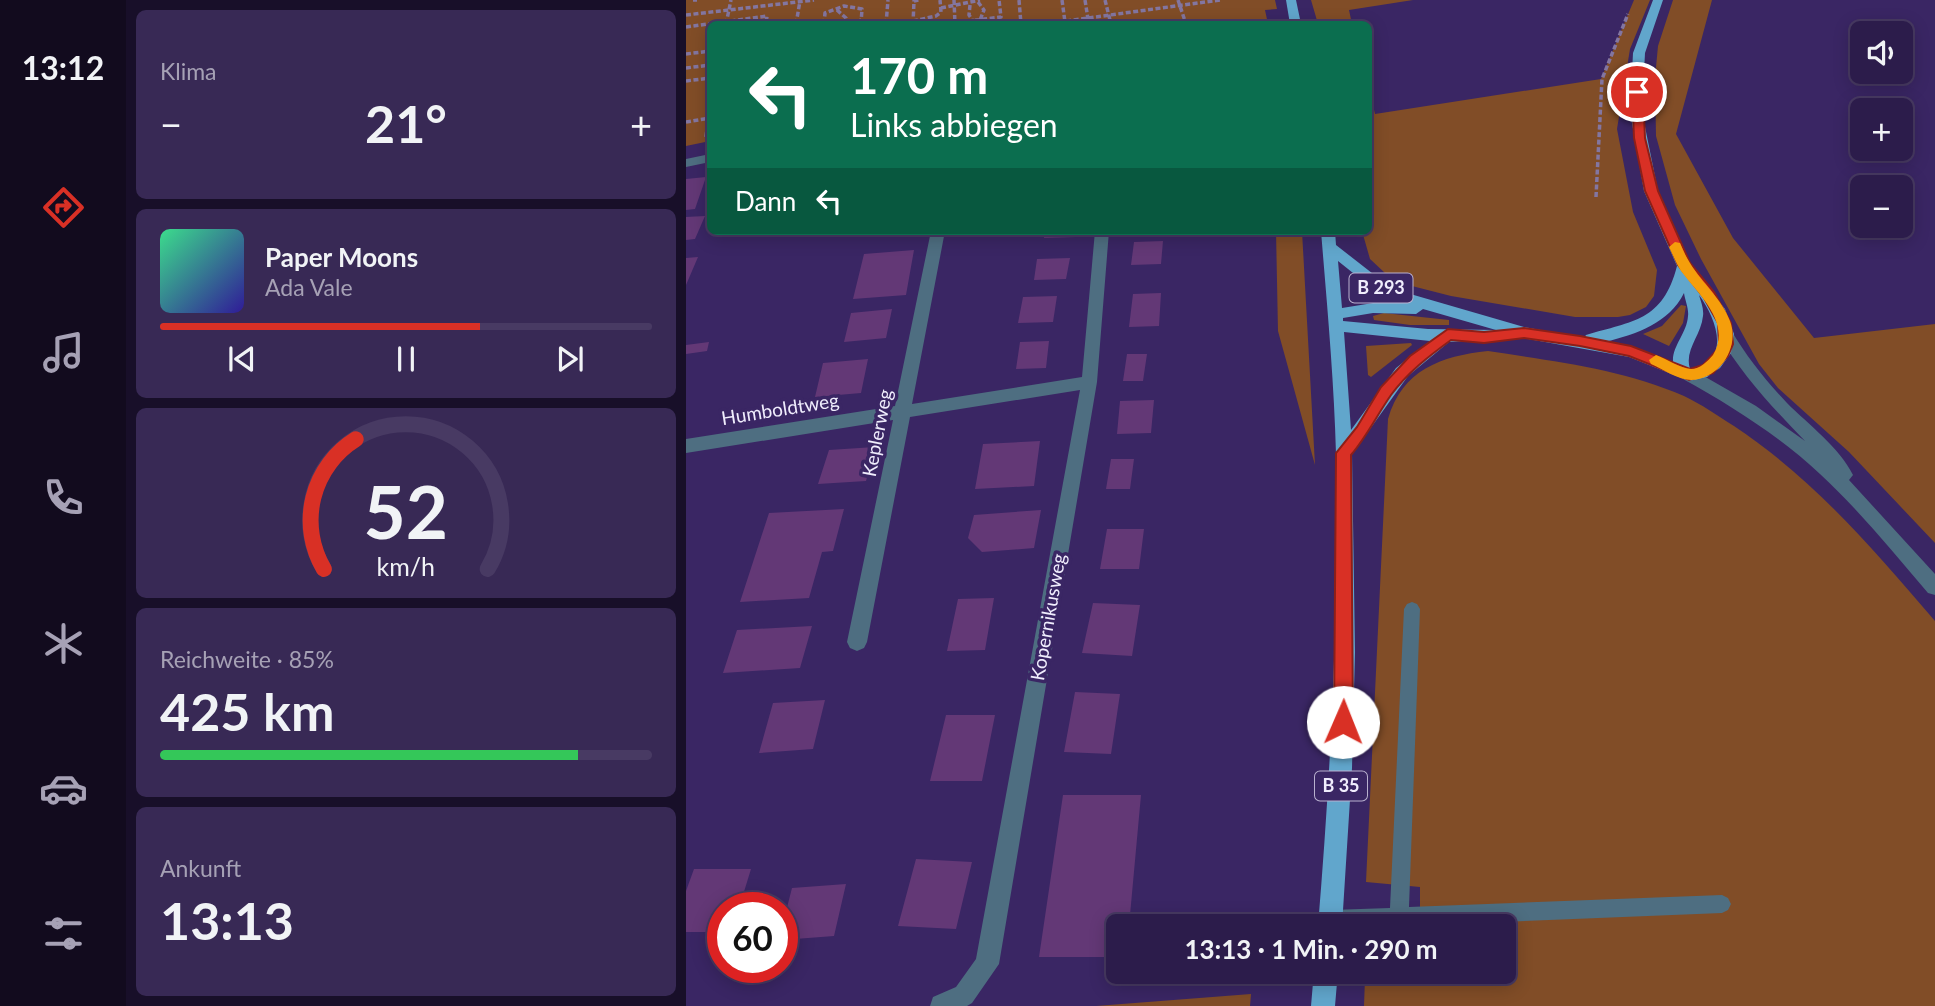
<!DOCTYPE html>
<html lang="de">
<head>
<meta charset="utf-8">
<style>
  :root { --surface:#2c1c4b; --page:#382955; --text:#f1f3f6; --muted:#a6a1b5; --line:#483a63; --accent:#d93025 }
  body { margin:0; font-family:Lato,sans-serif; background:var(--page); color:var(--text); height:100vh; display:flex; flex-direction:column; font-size:26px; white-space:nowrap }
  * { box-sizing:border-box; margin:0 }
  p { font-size:23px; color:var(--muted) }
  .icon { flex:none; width:38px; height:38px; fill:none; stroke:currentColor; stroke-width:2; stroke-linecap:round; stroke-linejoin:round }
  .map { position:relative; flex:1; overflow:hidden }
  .sheet { display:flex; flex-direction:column; gap:10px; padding:10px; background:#180f29; width:560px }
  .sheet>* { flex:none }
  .hud { position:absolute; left:21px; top:21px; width:665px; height:214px; border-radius:10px; box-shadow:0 4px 18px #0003,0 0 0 2px var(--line); background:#0b6e4f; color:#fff; overflow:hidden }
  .tools { position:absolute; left:1164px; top:21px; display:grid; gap:14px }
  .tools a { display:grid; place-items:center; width:63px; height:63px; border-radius:10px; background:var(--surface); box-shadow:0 4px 18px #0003,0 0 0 2px var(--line); font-size:35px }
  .speed { position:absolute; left:21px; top:892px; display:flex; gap:14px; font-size:35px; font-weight:700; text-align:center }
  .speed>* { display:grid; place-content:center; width:91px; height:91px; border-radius:50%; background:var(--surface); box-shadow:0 4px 18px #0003,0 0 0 2px var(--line); line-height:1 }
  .speed .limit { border:10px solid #d22; background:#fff; color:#111 }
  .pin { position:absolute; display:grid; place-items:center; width:60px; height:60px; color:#fff; margin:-30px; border:4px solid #fff; border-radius:50%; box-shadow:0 2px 7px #0007 }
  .me { position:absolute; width:77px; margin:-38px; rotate:1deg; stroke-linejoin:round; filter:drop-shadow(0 0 5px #0008) }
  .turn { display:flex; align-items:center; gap:24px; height:147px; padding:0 28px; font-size:32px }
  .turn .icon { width:91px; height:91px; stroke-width:2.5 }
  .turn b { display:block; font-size:49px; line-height:60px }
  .then { display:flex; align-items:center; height:66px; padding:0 28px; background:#0003; gap:14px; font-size:26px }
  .big { font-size:52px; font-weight:700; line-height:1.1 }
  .sheet .card { flex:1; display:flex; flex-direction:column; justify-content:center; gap:10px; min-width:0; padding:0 24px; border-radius:10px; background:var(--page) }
  .sheet .dial { align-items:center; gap:0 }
  .dial svg { height:182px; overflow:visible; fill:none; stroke:var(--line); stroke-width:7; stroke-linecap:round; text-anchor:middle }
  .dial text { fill:var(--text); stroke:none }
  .song { display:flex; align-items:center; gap:21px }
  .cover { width:84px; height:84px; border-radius:10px; background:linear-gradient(135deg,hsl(150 70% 55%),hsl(250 70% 35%)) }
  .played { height:7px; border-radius:4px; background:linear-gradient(90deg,var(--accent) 65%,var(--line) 65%) }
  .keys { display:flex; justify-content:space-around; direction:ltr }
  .heat { display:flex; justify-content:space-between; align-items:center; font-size:38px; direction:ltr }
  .charge { height:10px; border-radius:5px; background:linear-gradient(90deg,#34c759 85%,var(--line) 0) }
  .trip { position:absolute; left:420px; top:914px; width:410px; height:70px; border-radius:10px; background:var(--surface); box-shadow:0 4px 18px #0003,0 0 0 2px var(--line); font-weight:700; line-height:70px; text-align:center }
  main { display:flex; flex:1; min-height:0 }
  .dock { display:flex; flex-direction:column; width:126px; justify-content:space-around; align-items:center; background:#120b1e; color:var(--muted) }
  .dock .icon { width:49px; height:49px }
  .dock .selected { color:var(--accent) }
  .dock b { font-size:32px; color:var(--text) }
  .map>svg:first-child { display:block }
  .green { fill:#814d27 }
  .building { fill:#633876 }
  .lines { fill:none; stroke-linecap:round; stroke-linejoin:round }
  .path { stroke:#8376a1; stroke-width:3.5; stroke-dasharray:5 2.5; stroke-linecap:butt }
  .lane { fill:#4e6e81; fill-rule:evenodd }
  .street { fill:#4e6e81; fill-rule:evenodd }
  .primary { fill:#61a6cc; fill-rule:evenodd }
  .route { fill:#d93025; stroke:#8d1f18; stroke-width:2 }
  .slow { fill:#f59e0b }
  .labels { text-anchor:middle; stroke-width:7; stroke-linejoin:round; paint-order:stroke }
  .shield { fill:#3a2664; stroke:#b9b1cf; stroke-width:2 }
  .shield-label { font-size:18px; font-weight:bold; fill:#f0edfd }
  .street-label { font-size:19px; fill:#f0edfd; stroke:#3a2664 }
</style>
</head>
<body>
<main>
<nav class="dock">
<b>13:12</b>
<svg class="icon selected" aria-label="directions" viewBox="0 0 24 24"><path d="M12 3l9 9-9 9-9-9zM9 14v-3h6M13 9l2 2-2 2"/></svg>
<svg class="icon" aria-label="music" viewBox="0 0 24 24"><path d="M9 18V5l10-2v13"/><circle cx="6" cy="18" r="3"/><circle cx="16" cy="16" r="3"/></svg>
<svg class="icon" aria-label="phone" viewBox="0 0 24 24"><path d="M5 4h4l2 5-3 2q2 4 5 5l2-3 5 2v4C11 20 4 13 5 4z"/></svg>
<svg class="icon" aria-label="climate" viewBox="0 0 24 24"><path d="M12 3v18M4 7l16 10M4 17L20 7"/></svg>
<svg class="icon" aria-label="car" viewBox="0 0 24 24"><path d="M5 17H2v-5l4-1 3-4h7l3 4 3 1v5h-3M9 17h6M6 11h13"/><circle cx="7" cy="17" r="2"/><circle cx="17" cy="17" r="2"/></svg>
<svg class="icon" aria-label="filters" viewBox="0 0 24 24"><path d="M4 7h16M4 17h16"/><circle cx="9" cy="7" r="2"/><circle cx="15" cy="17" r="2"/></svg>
</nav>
<section class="sheet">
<div class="card"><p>Klima</p>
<div class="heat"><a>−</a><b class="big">21°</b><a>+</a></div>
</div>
<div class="card">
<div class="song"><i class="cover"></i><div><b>Paper Moons</b><p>Ada Vale</p></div></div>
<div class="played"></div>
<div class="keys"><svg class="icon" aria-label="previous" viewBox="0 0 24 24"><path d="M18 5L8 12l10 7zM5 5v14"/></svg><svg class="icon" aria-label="pause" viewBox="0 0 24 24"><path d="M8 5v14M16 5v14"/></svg><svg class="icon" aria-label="next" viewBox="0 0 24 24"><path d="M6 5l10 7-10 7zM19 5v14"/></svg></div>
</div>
<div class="card dial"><svg viewBox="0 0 100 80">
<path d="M14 69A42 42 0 1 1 86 69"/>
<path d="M14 69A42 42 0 0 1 28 12" stroke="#d93025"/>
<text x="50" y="56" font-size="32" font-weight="700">52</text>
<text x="50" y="72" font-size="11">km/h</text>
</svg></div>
<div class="card"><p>Reichweite · 85%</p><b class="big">425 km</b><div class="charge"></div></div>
<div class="card"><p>Ankunft</p><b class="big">13:13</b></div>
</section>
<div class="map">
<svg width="1249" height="1006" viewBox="0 0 1249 1006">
  <rect width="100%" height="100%" fill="#3a2664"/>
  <path class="green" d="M0,0H589L591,9L579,10L582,24H24V141L0,146Z
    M625,0H727L663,10L666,24H632Z
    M948,0H964L944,49L931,129L947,212L971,270L968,296L960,307L944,315L932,317H889L765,296L722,285L699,273L684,259L676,231H682L683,88L689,114L915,79Z
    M987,0H1026L990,134L1047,238L1128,338L1249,324V543L1163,452L1092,388L1073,364L1015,259L989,205L970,136L969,78L972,46Z
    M590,231H616L629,465L592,331Z
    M995,305L1000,306L997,323L983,346L957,334L976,326Z
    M698,313L763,320V325H724L688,320L687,316Z
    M725,343L726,345L685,377L682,375L680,346Z
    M802,351C867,361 937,369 998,396C1015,404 1032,416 1048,426C1130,481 1185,547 1249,621V1006H678L679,978L689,971H817V926H734V887L680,882L702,419C716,370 755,356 802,351Z
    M565,994L564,1006H410Z"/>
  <path class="building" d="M20,177L9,209L0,210V179Z
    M19,216L9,239L0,240V217Z
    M359,231H391L390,237L358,238Z
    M477,241L475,264L445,265L448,242Z
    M228,250L220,295L167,299L178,254Z
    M12,257L0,285V258Z
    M384,258L380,279L348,280L351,259Z
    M475,293L473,326L443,327L447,294Z
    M371,296L367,322L332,323L337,297Z
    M206,309L200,338L158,342L165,313Z
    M363,341L360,368L330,369L334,342Z
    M23,342L21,351L0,354V345Z
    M441,354H461L457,381H437Z
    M182,359L175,393L129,397L137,363Z
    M468,400L465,433L431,434L434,401Z
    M354,441L348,486L289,489L297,444Z
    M189,447L180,481L132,484L143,450Z
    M425,459H448L444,489H420Z
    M158,509L147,551L136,552L123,598L54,602L83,513Z
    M355,510L348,548L296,552L282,538L288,515Z
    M421,529H458L453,569H414Z
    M308,598L299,650L261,651L272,599Z
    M407,603L454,605L446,656L396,653Z
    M126,626L114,668L37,673L51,630Z
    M389,692L434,694L425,754L378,752Z
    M139,700L127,749L73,753L87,703Z
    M260,715H309L296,781H244Z
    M377,795H455L443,926H432V957H353Z
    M230,859L286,862L270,929L212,926Z
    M8,869H65L53,908H37V932H0V891Z
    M160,884L148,936L96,940V927L106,888Z"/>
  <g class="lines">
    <path class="path" d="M7,0H11
      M268,0L269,24
      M333,0L335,24
      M376,0L379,22
      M399,0L402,19
      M419,0L425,24
      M492,0L500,24
      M292,2L298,10L294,20
      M284,5L283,15L287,21
      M255,8L294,0
      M151,10L160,18L161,23
      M0,15L128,0
      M227,21L250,16L255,12L254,0
      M40,24L45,0
      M110,24L114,1
      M138,24L139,13L158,6L176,9L175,24
      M159,24L175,20
      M200,24L202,0
      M227,24L228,1L233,0
      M259,24L315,17L313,0
      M358,24L534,0
      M0,27L81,16L80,24
      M0,54L24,51
      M0,68L24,65
      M0,81L24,78
      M0,122L24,118
      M20,137L24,102
      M910,197L916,79L942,14"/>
    <path class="lane" d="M726,602L731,604L734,609L723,907L1036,895L1042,898L1045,904L1042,910L1036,913L714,926H638L636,919L638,912L645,910L704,908L718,609L721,604Z"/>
    <path class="street" d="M24,154V162L0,167V159Z
      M245,231H259L226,404L396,377L409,231H423L411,382L313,964L286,1003L281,1006H244L247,997L270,987L290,959L394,390L224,417L181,642L178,648L171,651L164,648L161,642L207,420L0,453V439L209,406Z
      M1040,328L1045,330C1061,357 1079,380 1101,403C1123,425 1153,447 1167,475L1163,480L1249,574V595L1242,593C1207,552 1173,510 1134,474C1093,436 1046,406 997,379L995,375L997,371H1009L1070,406L1119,441C1086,407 1056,375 1032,334Z"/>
    <path class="primary" d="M600,0H610L615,24H604Z
      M967,0H977L959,53L956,112L972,191L1004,263L1039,309L1048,334L1045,353L1034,368L1021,377L1003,381L943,357L837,338L763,342L722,376L666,454L669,652L666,768L656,926H632C645,768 653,612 650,454C648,379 641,305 635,231H649L650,245L691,277L714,291L838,327L898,338L900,335C947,321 977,321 991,266L958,191L944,112L947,53ZM652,261C673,278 693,295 719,303H687L656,308ZM998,293C999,300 1003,309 1002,316C1001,333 986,346 987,362L945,346L919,342C951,334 983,323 998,293ZM1013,295C1030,318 1047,362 1004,369C998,350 1015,336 1017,316C1018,309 1015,302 1013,295ZM737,309L810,330L742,329L657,321V318L687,313L730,314ZM658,332L744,341L710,368L665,430Z
      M628,971H652L649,1006H625Z"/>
  </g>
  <path class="route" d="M951,88L957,92L959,138L972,191L1004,263L1028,292L1045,323L1047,344L1042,356L1027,373L1003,380L943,356L894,346L838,338L798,343L765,340C743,356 721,373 705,395C691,415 681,436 665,455L667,722L664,728L657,731L651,728L648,722L650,453L671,427L695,387L724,356L762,329L798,332L838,328L894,336L945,346L1004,369L1017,365L1031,350L1033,344L1032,323L1018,298L992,265L959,191L948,138L946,92Z"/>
  <path class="slow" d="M989,242L994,243C997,250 1000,257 1004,263C1016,283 1036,299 1044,321C1054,347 1034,379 1005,380C993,380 976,369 965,364L963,360L970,355C981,359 994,368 1005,369C1014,369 1022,361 1027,355C1046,323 1013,295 995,271C990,263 987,255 983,247Z"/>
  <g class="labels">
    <g class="shield">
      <rect x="663.5" y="273.5" width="63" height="29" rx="5"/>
      <rect x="629" y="771.5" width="52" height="29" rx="5"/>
    </g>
    <g class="shield-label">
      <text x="695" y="294">B 293</text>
      <text x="655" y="792">B 35</text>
    </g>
    <g class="street-label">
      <text transform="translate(94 409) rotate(-9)" y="7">Humboldtweg</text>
      <text transform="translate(191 433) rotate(-79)" y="7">Keplerweg</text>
      <text transform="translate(362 617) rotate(-80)" y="7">Kopernikusweg</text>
    </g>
  </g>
</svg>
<div class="tools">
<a><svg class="icon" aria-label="sound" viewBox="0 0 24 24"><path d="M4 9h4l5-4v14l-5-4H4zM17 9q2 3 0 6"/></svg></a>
<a>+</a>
<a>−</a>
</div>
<div class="speed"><div class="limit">60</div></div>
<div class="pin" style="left:951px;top:92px;background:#d93025"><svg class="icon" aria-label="arrive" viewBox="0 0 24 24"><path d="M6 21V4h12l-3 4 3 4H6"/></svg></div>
<svg class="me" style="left:657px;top:722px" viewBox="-20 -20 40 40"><circle r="19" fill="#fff"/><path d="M0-13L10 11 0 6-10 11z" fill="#d93025"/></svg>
<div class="trip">13:13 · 1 Min. · 290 m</div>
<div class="hud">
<div class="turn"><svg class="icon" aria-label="left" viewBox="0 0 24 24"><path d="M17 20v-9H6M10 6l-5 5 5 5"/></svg><div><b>170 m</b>Links abbiegen</div></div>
<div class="then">Dann<svg class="icon" aria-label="left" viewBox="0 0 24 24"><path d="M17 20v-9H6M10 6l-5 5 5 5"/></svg></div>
</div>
</div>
</main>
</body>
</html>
